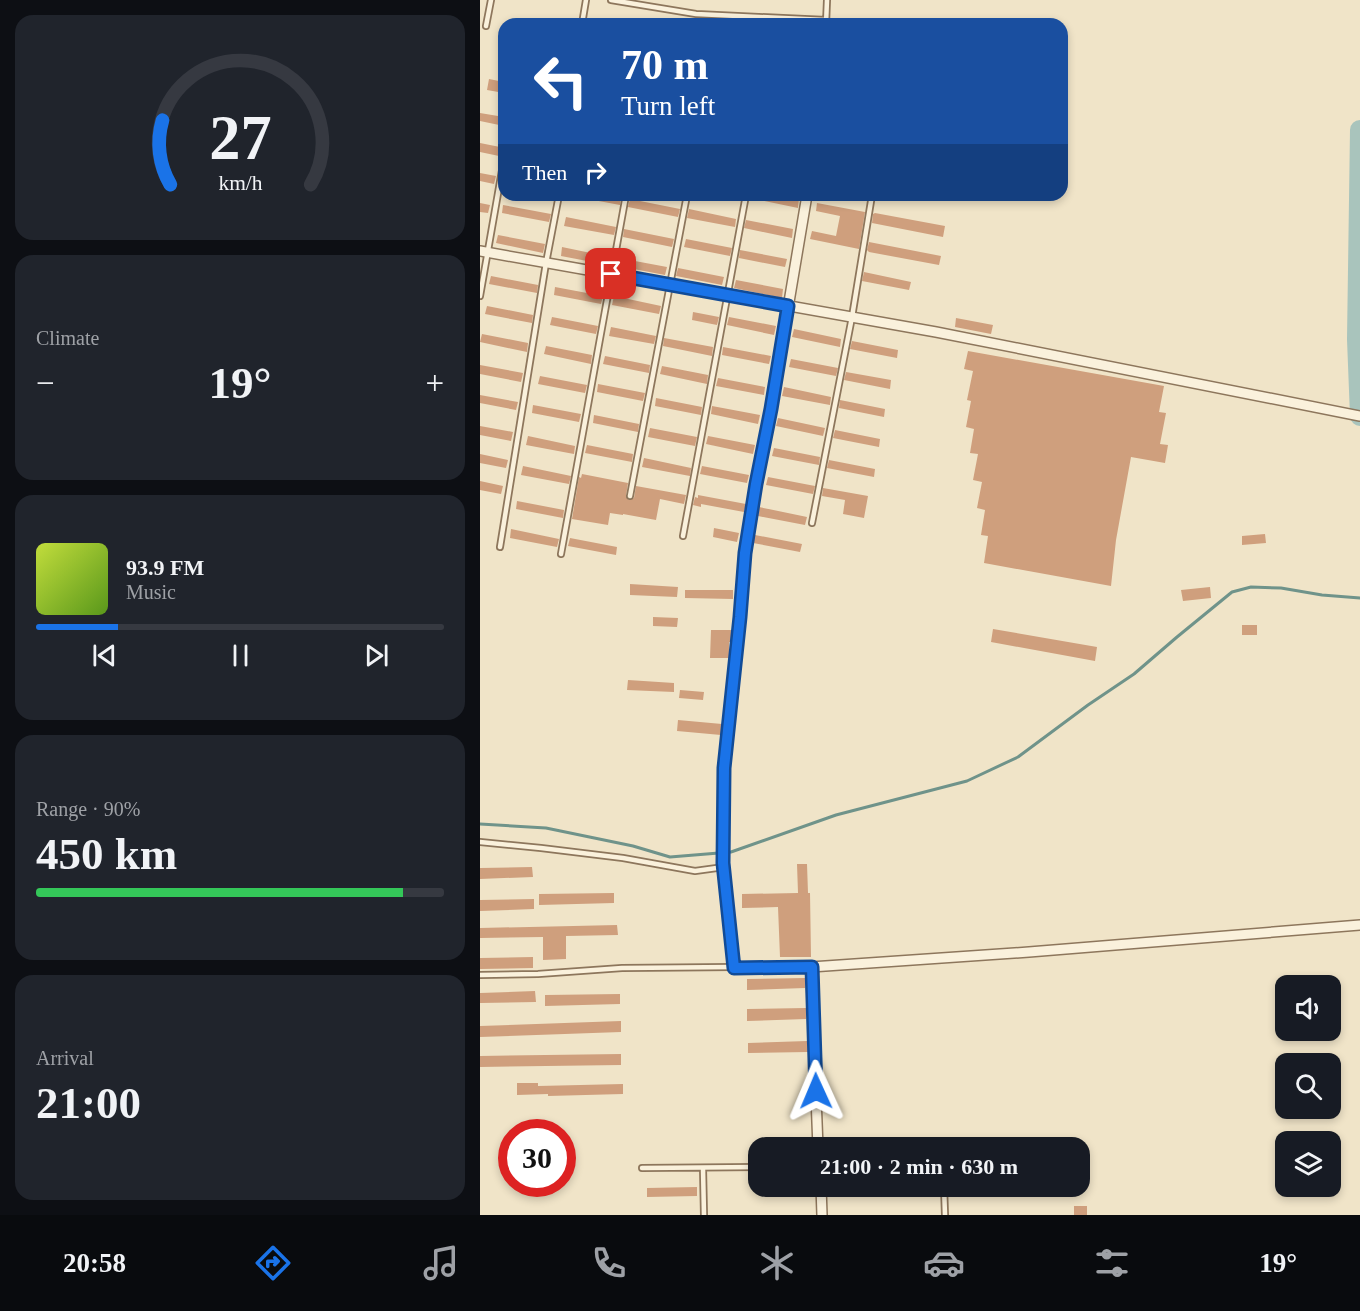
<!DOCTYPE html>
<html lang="en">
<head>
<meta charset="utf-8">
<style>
  :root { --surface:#171b24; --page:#20242c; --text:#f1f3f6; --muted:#9ea1a6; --line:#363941; --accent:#1a73e8 }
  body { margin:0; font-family:"Times New Roman",serif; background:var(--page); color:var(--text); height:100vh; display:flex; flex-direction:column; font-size:22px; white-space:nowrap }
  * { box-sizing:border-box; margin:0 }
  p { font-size:20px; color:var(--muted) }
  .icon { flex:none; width:33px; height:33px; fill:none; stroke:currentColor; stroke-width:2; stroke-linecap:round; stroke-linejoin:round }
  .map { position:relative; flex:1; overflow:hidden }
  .details { display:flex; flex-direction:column; gap:15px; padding:15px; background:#0d0f14; width:480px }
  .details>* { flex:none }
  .top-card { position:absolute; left:18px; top:18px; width:570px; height:183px; border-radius:18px; box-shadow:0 3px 9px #0003; background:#1a4fa0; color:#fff; overflow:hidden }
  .fabs { position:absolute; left:795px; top:975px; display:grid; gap:12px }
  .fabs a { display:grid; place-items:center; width:66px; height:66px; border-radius:12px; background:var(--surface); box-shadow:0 3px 9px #0003; font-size:30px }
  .speed { position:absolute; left:18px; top:1119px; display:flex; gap:12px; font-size:30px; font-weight:700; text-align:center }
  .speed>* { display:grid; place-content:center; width:78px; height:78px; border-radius:50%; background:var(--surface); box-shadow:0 3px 9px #0003; line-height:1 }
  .speed .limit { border:9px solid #d22; background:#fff; color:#111 }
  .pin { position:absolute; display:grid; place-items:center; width:51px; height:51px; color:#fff; margin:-26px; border-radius:12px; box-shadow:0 3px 9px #0006 }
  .me { position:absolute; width:66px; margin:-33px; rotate:359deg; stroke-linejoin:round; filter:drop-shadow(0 0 4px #0008) }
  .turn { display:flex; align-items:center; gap:21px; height:126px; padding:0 24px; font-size:27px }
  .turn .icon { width:78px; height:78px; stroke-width:2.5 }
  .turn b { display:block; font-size:42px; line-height:51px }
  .then { display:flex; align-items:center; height:57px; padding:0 24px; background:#0003; gap:12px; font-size:22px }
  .big { font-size:45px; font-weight:600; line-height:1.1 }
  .details .card { flex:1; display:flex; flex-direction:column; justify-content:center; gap:9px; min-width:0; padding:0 21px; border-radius:18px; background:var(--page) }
  .details .dial { align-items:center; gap:0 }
  .dial svg { height:156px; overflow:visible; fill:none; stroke:var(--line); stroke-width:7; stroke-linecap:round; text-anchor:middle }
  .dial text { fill:var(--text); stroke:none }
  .song { display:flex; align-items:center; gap:18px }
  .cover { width:72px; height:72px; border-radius:9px; background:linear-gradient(135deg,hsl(70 70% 55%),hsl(90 70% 35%)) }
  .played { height:6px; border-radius:3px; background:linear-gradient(90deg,var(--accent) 20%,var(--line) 20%) }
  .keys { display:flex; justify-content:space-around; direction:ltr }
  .heat { display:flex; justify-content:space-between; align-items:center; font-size:33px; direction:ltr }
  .charge { height:9px; border-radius:4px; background:linear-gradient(90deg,#34c759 90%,var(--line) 0) }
  .trip { position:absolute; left:268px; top:1137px; width:342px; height:60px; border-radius:18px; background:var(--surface); box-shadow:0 3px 9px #0003; font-weight:600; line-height:60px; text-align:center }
  .dock { display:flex; height:96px; justify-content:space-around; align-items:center; background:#090b0e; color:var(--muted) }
  .dock .icon { width:42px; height:42px }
  .dock .current { color:var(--accent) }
  .dock b { font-size:27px; color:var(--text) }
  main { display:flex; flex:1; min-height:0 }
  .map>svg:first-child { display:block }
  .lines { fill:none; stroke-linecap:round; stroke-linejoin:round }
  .stream { stroke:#6f938a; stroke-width:3 }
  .river { stroke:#a9c4bc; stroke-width:20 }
  .building { fill:#cf9f7d }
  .lane-casing { stroke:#8d765c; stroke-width:8 }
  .street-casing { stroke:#8d765c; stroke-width:12 }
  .lane { stroke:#faf1dc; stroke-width:4.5 }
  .street { stroke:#faf1dc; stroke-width:9 }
  .route-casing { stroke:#114b97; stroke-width:15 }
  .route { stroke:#1a73e8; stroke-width:10 }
</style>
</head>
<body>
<main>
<section class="details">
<div class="card dial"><svg viewBox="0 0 100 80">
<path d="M14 69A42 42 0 1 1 86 69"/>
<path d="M14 69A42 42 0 0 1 10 36" stroke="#1a73e8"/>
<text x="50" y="56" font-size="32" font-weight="700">27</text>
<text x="50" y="72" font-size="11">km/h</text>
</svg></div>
<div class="card"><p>Climate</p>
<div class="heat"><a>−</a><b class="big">19°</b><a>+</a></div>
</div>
<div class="card">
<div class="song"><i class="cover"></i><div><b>93.9 FM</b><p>Music</p></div></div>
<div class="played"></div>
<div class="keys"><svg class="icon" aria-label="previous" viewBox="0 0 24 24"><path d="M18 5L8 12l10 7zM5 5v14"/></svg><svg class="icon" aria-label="pause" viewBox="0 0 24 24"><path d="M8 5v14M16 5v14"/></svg><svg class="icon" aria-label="next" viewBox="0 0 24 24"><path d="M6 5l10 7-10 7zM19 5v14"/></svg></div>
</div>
<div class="card"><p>Range · 90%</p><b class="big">450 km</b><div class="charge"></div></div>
<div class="card"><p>Arrival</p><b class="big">21:00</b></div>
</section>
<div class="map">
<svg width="880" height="1215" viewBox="0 0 880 1215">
  <rect width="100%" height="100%" fill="#f0e4c8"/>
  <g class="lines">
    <path class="stream" d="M0,824L66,828L153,846L190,857L251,852L356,815L487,781L538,757L608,705L654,674L697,637L752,592L771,587L801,588L842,595L880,598"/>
    <path class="river" d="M880,130L877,339L880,416"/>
  </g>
  <path class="building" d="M9,79L24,82V93L7,90Z
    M0,113L24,117V126L0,121Z
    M0,143L20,147L19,156L0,152Z
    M0,173L16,176L14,184L0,181Z
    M109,195H131L141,197L140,205L108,199Z
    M275,195H296L319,199L318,208L275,199Z
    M150,199L200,209L198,217L148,207Z
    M0,203L10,205L8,213L0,212Z
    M337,203L385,212L379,249L330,239L332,231L356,236L360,216L336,211Z
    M23,205L71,214L69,222L22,213Z
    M209,209L256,219L255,227L207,218Z
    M395,213L465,226L463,237L392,223L393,214Z
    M86,217L136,227L134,235L84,226Z
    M266,220L313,229L312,238L264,228Z
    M144,229L194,239L192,247L143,237Z
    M18,235L65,244L63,253L16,243Z
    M206,239L252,248L250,256L204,247Z
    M389,242L461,256L459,265L389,252L387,250Z
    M82,247L130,257L128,265L81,256Z
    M260,250L307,259L305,267L259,258Z
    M139,258L187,267L185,275L138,266Z
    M198,268L244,277L242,285L196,276Z
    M384,272L431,282L429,290L382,281Z
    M11,276L58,285L57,293L9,284Z
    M256,280L303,289L302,298L254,288Z
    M75,287L123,296L121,304L74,295Z
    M134,296L181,306L179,314L132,305Z
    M7,306L53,315L52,323L5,314Z
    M213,312L239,317L237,325L212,320Z
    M72,317L118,326L116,334L70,325Z
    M249,317L296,326L294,335L247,325Z
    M476,318L513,325L511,334L475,327Z
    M131,327L176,336L174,344L129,336Z
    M314,329L361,339L360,347L312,337Z
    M2,334L48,343L47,352L0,342Z
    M184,338L233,347L232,356L183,346Z
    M372,341L418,350L417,358L370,349Z
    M66,346L112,355L111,364L64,354Z
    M243,347L291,356L289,364L242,355Z
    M488,351L684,386L679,412L686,413L680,444L688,445L685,463L651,457L636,540L631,586L504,563L508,536L501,535L505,510L497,508L502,482L493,480L498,454L490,453L494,429L486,427L491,401L487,400L493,371L484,369Z
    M125,356L170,365L169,373L123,364Z
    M311,359L358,368L356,376L309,367Z
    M0,365L43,373L41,382L0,374Z
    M182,366L228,375L227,384L180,374Z
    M366,372L411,380L410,389L364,380Z
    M60,376L107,385L105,393L58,384Z
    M238,378L285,387L284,395L236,386Z
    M118,384L165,393L163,401L117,392Z
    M304,387L351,397L350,405L302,396Z
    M0,395L38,402L36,410L0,403Z
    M176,398L222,407L221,415L175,406Z
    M360,400L405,409L404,417L359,408Z
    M53,405L101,414L99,422L52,413Z
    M232,406L280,415L278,424L231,414Z
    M114,415L159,424L158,432L113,423Z
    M298,418L345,428L343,436L296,426Z
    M0,426L33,432L31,441L0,435Z
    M170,428L217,437L215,446L168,437Z
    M355,430L400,439L399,447L353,438Z
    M48,436L95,446L94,454L46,445Z
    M228,436L275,445L273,454L226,444Z
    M107,445L153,454L152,462L105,453Z
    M294,448L340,457L339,465L292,456Z
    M0,454L28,460L26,468L0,463Z
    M164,458L211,468L210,476L162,467Z
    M349,460L395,469L394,477L347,468Z
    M43,466L91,476L89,484L41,475Z
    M222,466L269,475L267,483L220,474Z
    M102,474L148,483L146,496L149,500L154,498L156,486L206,495L204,504L180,499L176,520L143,514V515L130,513L128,525L92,519L99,477L101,478Z
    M288,477L335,486L333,494L286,485Z
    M0,481L23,486L21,494L0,490Z
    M343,488L388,496L384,518L363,514L365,500L342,496Z
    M218,495L266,504L264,512L221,504V507L213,505L215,497L218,498Z
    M37,501L84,510L83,518L36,509Z
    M279,507L327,517L325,525L278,516Z
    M234,528L259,533L257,542L233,537Z
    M31,529L79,539L77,547L30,538Z
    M785,534L786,543L762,545V536Z
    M275,535L322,544L320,552L273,543Z
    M90,538L137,547L136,555L88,546Z
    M150,584L198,587L197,597L150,595Z
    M730,587L731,598L703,601L701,590Z
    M205,590H253V599L205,598Z
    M173,617L198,618L197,627L173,626Z
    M762,625H777V635H762Z
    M513,629L617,647L615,661L511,642Z
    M231,630H252L251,642H249V658H230Z
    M148,680L194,683V692L147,690Z
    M200,690L224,692L223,700L199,698Z
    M198,720L242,724L241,735L197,731Z
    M317,864H327L328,893H330L331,957H300L298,907L262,908V894L318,893Z
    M52,867L53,877L0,879V868Z
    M134,893V903L59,905V894Z
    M54,899V909L0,911V900Z
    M137,925L138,935L86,936V959L63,960V937L0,938V928Z
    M53,957V968L0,969V958Z
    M325,978V988L267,990V979Z
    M55,991L56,1002L0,1003V993Z
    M140,994V1004L65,1006V995Z
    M326,1008V1019L267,1021V1009Z
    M141,1021V1032L0,1037V1026Z
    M327,1041L328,1052L268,1053V1043Z
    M141,1054V1065L0,1067V1056Z
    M37,1083H58V1086L143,1084V1094L68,1096V1094L37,1095Z
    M355,1186H395V1194L355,1195Z
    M217,1187V1196L167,1197V1188Z
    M594,1206H607V1215H594Z"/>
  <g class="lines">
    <defs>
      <path id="lane" d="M131,0L216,14L346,20
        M102,24L106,0
        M346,24L347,0
        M6,26L11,0
        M0,296L24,159
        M150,496L207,195
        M332,523L372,317L392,195
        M203,536L266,195
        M20,547L66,263L79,195
        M81,554L146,195
        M0,842L61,848L143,858L215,871L244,867
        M0,975L58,974L142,968L254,967
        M162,1168L279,1167
        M223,1168L224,1215
        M464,1186L465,1215"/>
      <path id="street" d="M327,195L291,409L276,484L265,553L260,617L244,768L243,863L254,967H331L338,1148
        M0,251L456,332L880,416
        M331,967L549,952L880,925
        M341,1186L342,1215"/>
    </defs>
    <use href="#lane" class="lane-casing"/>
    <use href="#street" class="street-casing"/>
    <use href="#lane" class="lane"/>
    <use href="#street" class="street"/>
  </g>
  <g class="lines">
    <defs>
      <path id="route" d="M131,274L308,306L291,409L276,484L265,553L260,617L244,768L243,863L254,968L332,967L336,1091"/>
    </defs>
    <use href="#route" class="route-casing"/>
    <use href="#route" class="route"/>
  </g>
</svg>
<div class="fabs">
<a><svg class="icon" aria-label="sound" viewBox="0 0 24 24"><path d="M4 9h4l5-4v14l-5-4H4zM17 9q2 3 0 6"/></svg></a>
<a><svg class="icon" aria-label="search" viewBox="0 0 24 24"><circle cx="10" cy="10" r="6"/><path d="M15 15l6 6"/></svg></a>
<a><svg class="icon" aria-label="layers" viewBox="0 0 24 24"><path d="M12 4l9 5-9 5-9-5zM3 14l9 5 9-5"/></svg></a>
</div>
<div class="speed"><div class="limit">30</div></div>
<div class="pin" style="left:131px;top:274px;background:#d93025"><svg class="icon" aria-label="arrive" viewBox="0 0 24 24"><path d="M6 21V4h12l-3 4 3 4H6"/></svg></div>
<svg class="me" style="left:336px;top:1091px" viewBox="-20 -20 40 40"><path d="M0-17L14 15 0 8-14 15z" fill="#1a73e8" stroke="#fff" stroke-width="4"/></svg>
<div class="trip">21:00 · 2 min · 630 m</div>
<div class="top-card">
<div class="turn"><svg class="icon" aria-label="left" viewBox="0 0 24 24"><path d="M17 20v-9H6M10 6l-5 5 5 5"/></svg><div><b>70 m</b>Turn left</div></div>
<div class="then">Then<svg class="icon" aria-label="right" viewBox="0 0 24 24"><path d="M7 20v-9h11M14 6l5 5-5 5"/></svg></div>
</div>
</div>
</main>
<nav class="dock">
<b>20:58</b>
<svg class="icon current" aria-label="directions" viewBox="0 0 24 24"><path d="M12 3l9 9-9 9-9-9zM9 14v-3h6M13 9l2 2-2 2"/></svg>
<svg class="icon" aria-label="music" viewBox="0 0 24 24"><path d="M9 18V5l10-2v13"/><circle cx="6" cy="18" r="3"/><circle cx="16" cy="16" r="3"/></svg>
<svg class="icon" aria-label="phone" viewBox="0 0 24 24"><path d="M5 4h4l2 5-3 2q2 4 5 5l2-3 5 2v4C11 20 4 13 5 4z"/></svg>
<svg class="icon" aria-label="climate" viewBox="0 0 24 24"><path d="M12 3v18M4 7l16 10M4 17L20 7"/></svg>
<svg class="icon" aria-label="car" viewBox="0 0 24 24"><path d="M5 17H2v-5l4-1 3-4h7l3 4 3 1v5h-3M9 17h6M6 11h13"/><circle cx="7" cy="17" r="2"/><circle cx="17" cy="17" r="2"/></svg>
<svg class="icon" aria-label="filters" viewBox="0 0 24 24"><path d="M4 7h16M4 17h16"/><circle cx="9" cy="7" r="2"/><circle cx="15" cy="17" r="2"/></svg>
<b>19°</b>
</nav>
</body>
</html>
